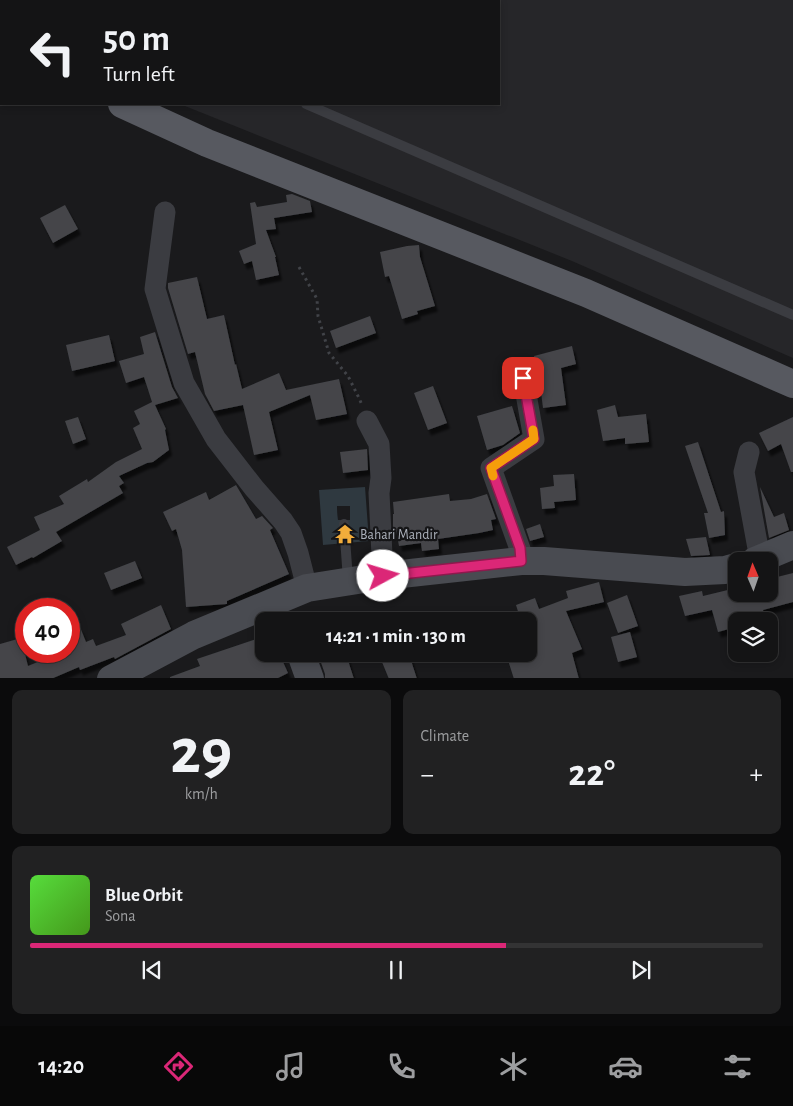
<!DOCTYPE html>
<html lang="en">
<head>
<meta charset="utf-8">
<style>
  :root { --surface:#141415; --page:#212122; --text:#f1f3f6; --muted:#9d9ea0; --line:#333334; --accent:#db2777 }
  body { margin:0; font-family:"Alegreya Sans",sans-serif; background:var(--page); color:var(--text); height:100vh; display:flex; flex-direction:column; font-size:19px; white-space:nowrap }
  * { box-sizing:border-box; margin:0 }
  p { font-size:16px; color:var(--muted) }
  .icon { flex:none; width:28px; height:28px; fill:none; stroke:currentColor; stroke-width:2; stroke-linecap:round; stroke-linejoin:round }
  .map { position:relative; height:678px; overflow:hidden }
  .sheet { display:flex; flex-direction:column; gap:12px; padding:12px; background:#0b0b0c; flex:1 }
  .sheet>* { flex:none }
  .hud { position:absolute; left:0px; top:0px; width:500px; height:105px; box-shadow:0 2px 8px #0003,0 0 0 1px var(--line); background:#141415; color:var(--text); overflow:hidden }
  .needle { width:32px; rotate:358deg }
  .buttons { position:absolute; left:728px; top:552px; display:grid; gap:10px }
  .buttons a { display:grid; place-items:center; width:50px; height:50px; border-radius:10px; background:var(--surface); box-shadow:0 2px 8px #0003,0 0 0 1px var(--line); font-size:25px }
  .speed { position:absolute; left:15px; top:598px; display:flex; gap:10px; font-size:25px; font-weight:700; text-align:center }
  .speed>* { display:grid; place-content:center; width:65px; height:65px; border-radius:50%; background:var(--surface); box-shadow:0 2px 8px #0003,0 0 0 1px var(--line); line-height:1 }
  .speed .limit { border:8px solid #d22; background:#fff; color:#111 }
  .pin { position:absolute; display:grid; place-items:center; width:42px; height:42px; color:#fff; margin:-21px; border-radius:10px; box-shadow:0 2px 8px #0006 }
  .me { position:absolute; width:55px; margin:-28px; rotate:84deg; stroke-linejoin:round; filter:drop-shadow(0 0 4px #0008) }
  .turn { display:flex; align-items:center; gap:18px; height:105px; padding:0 20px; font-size:22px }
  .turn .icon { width:65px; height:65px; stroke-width:2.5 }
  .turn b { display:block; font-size:35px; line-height:42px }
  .big { font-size:38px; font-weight:700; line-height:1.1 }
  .sheet .tile { flex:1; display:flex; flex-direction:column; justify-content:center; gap:8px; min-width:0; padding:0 18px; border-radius:10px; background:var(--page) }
  .sheet .dial { align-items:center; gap:0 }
  .dial b { font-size:65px; line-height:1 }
  .song { display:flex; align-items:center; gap:15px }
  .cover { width:60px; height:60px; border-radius:8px; background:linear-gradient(135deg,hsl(110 70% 55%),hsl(100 70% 35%)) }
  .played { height:5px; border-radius:2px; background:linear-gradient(90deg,var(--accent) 65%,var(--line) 65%) }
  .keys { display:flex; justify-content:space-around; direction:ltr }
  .heat { display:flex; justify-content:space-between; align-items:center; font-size:28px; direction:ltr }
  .sheet .tiles { flex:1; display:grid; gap:12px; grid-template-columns:1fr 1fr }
  .tile:last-child { grid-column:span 2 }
  .trip { position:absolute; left:255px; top:612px; width:282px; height:50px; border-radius:10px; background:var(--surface); box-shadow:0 2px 8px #0003,0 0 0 1px var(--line); font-weight:700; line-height:50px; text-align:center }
  .menu { display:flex; height:80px; justify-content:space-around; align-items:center; background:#080808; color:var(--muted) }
  .menu .icon { width:35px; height:35px }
  .menu .on { color:var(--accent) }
  .menu b { font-size:22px; color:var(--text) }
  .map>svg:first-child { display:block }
  .built { fill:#262629 }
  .water { fill:#2f3940; fill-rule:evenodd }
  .pier { fill:#1a1a1c }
  .building { fill:#444549; filter:url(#shadow) }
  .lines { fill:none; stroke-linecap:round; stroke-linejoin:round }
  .path { stroke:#414348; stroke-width:3; stroke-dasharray:2.5 4; stroke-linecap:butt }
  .lane { stroke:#3b3c41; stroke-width:10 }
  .street { stroke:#3b3c41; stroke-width:21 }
  .secondary { stroke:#494b51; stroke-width:28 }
  .primary { stroke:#575960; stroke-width:28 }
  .route-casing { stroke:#8e194d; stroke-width:12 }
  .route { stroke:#db2777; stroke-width:9 }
  .slow { stroke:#f59e0b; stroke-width:9 }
  .labels { text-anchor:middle; stroke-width:4.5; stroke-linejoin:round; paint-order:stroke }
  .poi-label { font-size:14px; fill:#acb1bb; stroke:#151517; text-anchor:start }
</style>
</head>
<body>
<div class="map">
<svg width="793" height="679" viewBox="0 0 793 679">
  <defs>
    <filter id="shadow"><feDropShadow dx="3" dy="5.5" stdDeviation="1" flood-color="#0009"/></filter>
  </defs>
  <rect width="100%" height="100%" fill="#1a1a1c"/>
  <path class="built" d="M0,0H793V358L572,261L180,104H499V1H1V31L0,30Z"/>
  <path class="water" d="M365,487L369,541L323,545L319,490ZM337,506H349L350,520H338Z"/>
  <path class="pier" d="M337,506H350V520H338Z"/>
  <path class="building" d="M292,194L310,201L312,212L274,218L276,229L266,230L276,257H275L279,275L256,280L252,261L244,264L239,251L256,244L250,203L255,202L257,207L287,202L286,195Z
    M65,205L78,229L53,243L40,218Z
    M419,245L420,257L435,306L417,311L418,314L402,319L389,276L385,277L380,252L407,246Z
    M197,277L207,319L224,315L235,365L236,364L242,389L279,373L286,390L339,379L347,414L316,420L310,395L269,412L278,450L254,455L243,405L214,411L205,394L195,352L188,354L168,288V283Z
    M370,316L376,333L336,348L330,331Z
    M155,332L172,387L178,398L155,405L166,429L165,430L169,450L153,462L147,463L119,476L124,483L119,486L123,493L56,532L62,541L33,558L32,557L16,565L7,547L40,530L34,517L64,504L59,496L87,479L88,482L116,462L142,449L133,428L140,424L134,411L152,402L144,377L126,383L119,361L144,354L140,337Z
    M109,335L115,361L72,371L66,345Z
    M572,346L576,364L561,368L566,405L543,408L539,376L534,356Z
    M433,386L447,423L428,430L414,393Z
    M615,405L618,417L646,414L649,442L625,444V438L603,441L597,410Z
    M512,406L520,433L503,445L487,450L477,416Z
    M78,417L86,439L73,444L65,421Z
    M793,417V472H791L781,444L768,451L759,433Z
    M698,442L721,512L724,511L725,535L709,538L704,513H708L685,446Z
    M367,449L368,470L343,473L340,452Z
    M574,474L576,500L554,502L555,508L542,509L540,488L554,486L553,475Z
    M236,485L256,519L262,516L273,528L270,530L289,574L227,601V604L186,607L182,550L176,529L172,531L163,512L206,492L209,500Z
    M760,487L774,517L784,513L789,530L769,538Z
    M449,494L450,501L471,499L487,494L496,519L491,520L493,530L479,533L438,539L439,549L422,551L421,543L399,546L396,530H393V514H394L393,502Z
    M540,524L544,537L530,541L526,529Z
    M706,537L710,555L691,556L686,539Z
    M135,561L142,578L111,590L104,573Z
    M793,573V602L763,610L766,621H736V627L718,632L712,610L685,616L679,596L702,591L703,596L736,588V594H769V579Z
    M599,582L604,602L566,611L582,649L572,653L579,679H514L506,654H529V621H521L516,605L535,598L539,609L568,598L566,591Z
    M627,595L638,626L618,633L607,603Z
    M161,605L171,629L115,659L114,657L80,670L79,667L51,679H0V644L21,638L28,666L64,651H69V632L80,627L86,642L93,639L96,646L126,635L121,624Z
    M630,632L637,657L618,662L611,637Z
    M262,637L264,643V654H267L269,659L280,655L288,673L276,679H170V677L200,666L197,659Z
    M318,654H346L354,679H325V674Z
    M399,654H409L417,679H389L382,662Z"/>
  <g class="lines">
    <path class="path" d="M299,267L317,299L318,316L329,353L348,376L359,398L362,405"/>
    <path class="lane" d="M67,0L70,1
      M306,104L793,315
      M344,524L348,580"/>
    <path class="street" d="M165,212L155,289L184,383L216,439L254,488L283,521L291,533L298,553L307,588
      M367,421L379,444L381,478L379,493L383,576
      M749,452L744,472L760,559
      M521,561L520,549L491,468L534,439L523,377"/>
    <path class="secondary" d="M755,561L793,545
      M301,654L310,679
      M111,679L194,635L307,588L383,576L521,561H544L685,572L725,570L736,567"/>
    <path class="primary" d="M0,48L1,49
      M122,104L207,143L586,293L793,384"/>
  </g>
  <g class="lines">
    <defs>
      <path id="route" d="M383,576L521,561L520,548L491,468L534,439L523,378"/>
    </defs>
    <use href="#route" class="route-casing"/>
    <use href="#route" class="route"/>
    <path class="slow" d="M493,476L491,468L534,439L533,430"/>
  </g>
  <defs>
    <symbol id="temple-bare" viewBox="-9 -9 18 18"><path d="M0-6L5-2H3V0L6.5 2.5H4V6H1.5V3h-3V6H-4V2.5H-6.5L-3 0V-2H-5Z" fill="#f2ad3b" stroke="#151517" stroke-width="2.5" paint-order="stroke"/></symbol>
  </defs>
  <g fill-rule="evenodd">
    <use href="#temple-bare" x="331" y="520" width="28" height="28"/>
  </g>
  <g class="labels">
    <g class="poi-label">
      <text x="360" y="539">Bahari Mandir</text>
    </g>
  </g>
</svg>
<div class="buttons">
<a><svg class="needle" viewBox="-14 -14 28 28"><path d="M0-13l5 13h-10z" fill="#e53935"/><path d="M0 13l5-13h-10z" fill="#9d9ea0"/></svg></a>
<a><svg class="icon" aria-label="layers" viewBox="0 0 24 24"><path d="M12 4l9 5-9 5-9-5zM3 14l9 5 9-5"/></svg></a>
</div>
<div class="speed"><div class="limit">40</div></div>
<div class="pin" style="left:523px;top:378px;background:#d93025"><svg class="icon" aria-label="arrive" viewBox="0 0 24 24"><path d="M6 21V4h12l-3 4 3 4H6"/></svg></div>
<svg class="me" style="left:383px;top:576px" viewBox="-20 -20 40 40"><circle r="19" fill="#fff"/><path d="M0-13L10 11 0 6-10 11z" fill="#db2777"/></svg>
<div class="trip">14:21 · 1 min · 130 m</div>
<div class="hud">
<div class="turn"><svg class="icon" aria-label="left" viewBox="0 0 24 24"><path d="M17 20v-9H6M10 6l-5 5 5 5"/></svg><div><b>50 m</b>Turn left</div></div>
</div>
</div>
<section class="sheet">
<div class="tiles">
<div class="tile dial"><b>29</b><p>km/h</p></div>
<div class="tile"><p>Climate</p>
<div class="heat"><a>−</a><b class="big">22°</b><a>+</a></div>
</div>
<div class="tile">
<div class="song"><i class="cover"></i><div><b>Blue Orbit</b><p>Sona</p></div></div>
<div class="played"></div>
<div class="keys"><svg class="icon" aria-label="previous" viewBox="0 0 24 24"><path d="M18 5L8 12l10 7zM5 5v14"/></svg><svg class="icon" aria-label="pause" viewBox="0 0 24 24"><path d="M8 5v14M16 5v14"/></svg><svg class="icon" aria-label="next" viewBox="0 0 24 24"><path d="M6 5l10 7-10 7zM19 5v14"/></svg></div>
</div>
</div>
</section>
<nav class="menu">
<b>14:20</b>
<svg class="icon on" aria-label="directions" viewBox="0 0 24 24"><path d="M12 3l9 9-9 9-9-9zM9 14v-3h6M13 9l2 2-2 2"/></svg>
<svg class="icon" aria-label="music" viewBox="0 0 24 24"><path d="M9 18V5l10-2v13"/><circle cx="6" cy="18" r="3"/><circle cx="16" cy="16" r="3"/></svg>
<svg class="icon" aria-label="phone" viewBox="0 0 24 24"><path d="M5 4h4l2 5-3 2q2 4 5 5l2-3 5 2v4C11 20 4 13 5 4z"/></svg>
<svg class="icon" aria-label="climate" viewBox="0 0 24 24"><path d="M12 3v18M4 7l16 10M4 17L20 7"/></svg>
<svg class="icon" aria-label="car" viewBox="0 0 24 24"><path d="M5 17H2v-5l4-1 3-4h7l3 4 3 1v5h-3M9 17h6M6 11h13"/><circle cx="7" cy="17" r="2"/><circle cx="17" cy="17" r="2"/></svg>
<svg class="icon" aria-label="filters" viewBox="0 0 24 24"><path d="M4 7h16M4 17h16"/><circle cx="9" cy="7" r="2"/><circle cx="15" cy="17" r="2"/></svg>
</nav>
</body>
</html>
